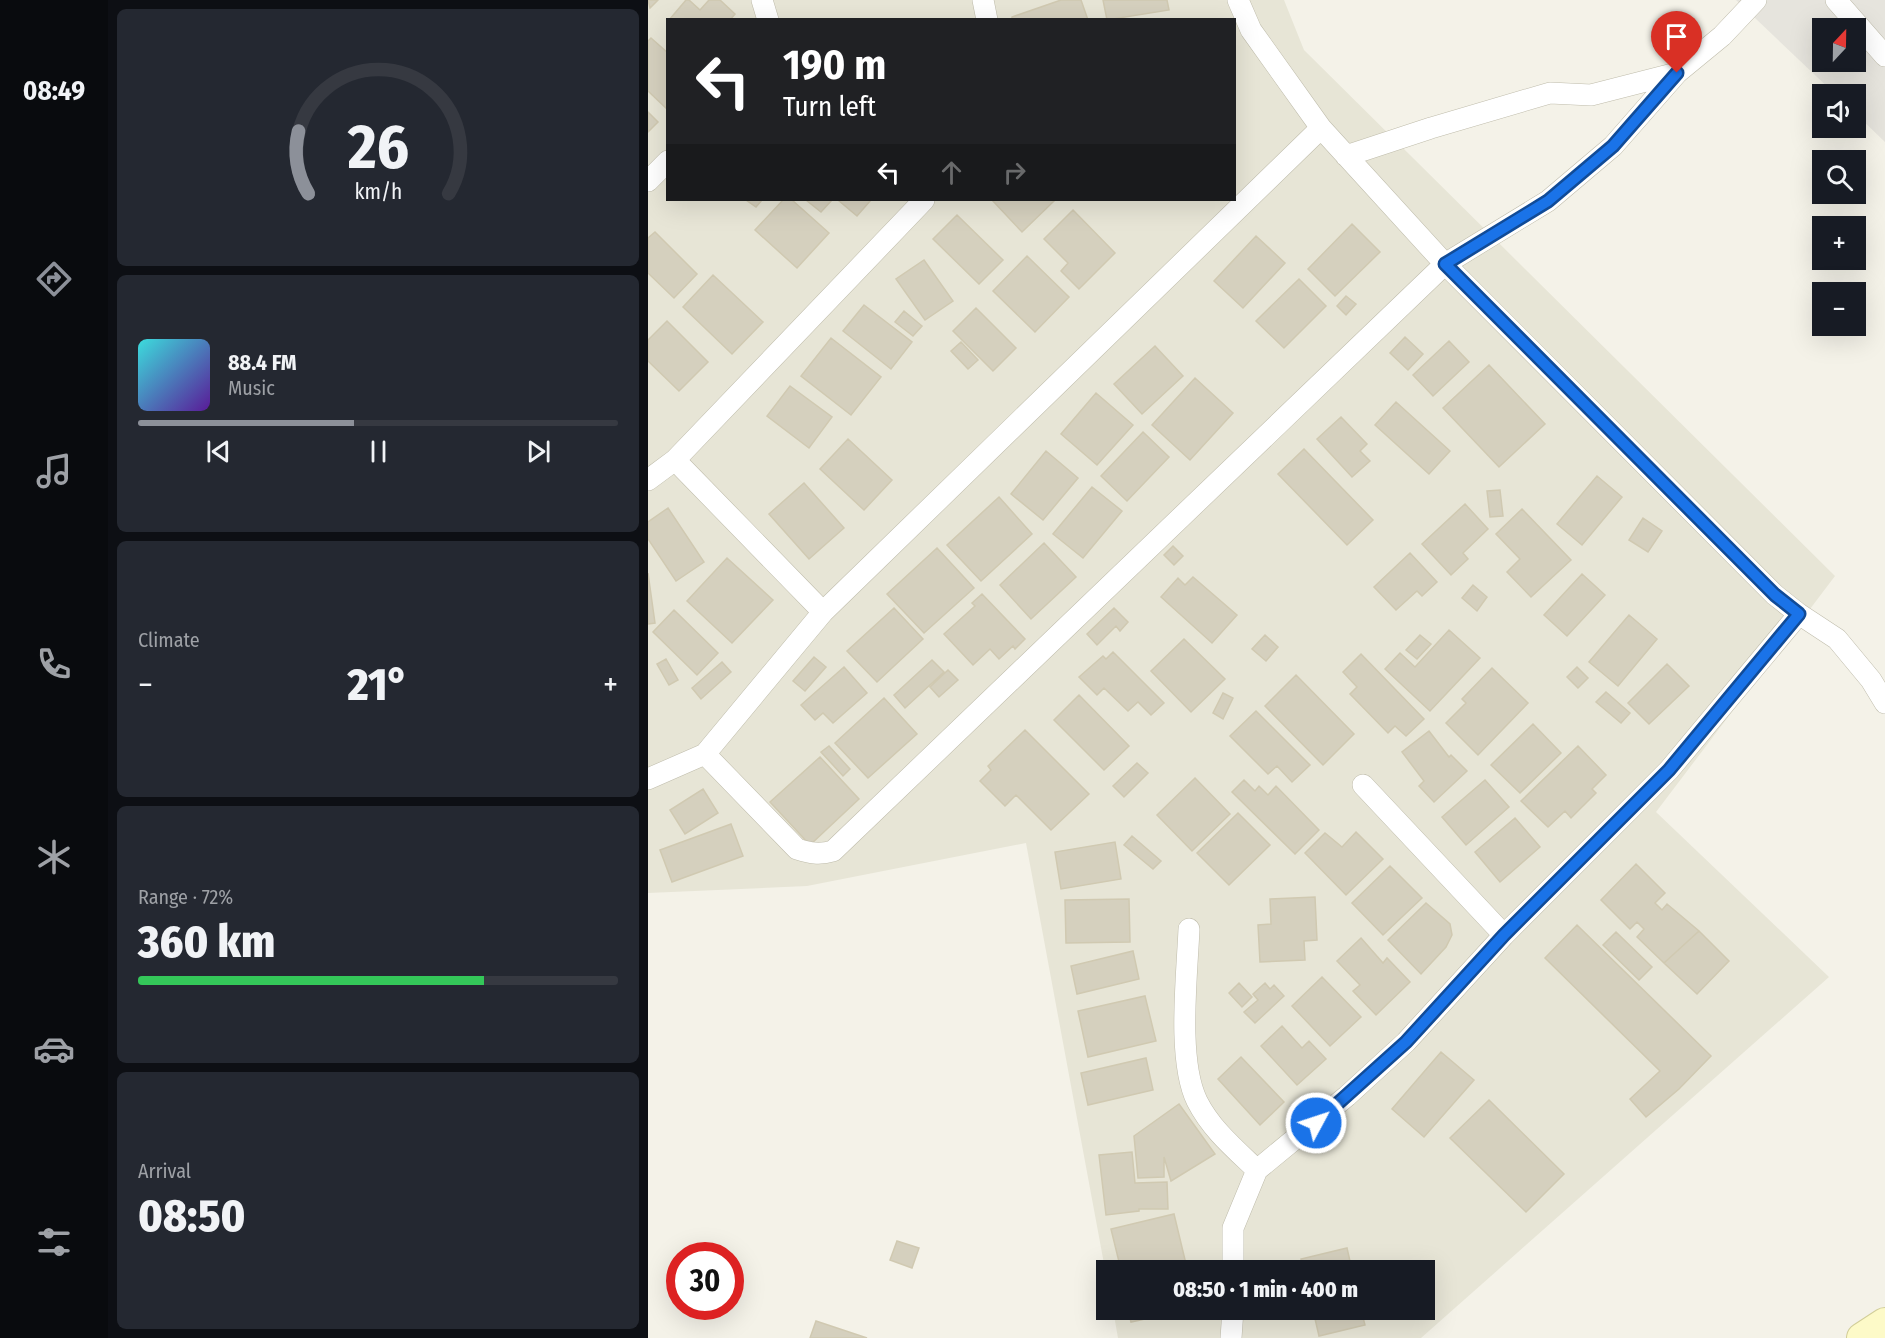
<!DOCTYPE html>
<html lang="en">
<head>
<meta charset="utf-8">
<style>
  :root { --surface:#171b24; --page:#242831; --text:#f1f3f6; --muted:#9ea1a6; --line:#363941; --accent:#8c9099 }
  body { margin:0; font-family:"Fira Sans Condensed",sans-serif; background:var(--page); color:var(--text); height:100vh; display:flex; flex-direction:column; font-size:22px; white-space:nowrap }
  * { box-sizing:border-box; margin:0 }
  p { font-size:20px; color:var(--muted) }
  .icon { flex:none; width:33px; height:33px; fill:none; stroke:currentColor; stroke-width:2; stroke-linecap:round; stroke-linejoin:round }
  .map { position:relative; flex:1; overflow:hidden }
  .side { display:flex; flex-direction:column; gap:9px; padding:9px; background:#0d0f14; width:540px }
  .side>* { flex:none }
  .hud { position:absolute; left:18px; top:18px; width:570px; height:183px; border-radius:0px; box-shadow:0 6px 24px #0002; background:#202124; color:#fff; overflow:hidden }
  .needle { width:39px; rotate:22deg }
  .buttons { position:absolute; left:1164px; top:18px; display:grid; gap:12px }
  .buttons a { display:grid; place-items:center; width:54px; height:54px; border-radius:0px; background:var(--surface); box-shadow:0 6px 24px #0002; font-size:30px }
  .speed { position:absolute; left:18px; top:1242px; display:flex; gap:12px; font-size:30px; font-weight:700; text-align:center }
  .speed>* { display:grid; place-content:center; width:78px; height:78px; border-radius:50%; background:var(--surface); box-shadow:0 6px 24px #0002; line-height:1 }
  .speed .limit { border:9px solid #d22; background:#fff; color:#111 }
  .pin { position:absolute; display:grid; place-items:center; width:51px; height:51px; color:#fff; margin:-62px -26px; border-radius:50% 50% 50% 0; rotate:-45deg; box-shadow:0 0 6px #0007 }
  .pin .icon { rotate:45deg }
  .me { position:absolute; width:66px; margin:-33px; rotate:50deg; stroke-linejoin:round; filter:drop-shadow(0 0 4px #0008) }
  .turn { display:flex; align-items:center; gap:21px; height:126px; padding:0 18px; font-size:27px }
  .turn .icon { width:78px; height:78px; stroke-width:2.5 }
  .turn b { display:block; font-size:42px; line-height:51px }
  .lanes { display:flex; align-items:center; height:57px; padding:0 18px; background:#0003; justify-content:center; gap:30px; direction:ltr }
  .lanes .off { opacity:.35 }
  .big { font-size:45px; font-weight:800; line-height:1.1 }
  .side .tile { flex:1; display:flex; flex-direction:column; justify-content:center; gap:9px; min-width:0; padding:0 21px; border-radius:9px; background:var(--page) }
  .side .dial { align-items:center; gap:0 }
  .dial svg { height:156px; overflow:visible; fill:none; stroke:var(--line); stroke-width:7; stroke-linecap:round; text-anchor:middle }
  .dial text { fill:var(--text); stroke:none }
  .song { display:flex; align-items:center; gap:18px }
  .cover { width:72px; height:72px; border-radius:9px; background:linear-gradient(135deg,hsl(180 70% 55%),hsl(270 70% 35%)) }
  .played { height:6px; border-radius:3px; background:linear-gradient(90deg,var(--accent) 45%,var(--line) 45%) }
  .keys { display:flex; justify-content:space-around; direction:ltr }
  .heat { display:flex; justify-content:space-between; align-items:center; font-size:33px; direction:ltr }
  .charge { height:9px; border-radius:4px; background:linear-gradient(90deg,#34c759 72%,var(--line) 0) }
  .trip { position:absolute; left:448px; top:1260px; width:339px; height:60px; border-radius:0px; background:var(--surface); box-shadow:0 6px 24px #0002; font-weight:800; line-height:60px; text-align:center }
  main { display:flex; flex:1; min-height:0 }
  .tabs { display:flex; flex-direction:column; width:108px; justify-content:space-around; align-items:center; background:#090b0e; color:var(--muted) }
  .tabs .icon { width:42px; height:42px }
  .tabs .current { color:var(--accent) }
  .tabs b { font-size:27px; color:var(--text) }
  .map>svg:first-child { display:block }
  .residential { fill:#e7e5d6; fill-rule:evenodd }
  .industrial { fill:#e6e4dd; fill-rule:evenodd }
  .building { fill:#d5d0be; stroke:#d0c9b1; stroke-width:1.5 }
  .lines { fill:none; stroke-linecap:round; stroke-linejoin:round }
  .street-casing { stroke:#bfbcab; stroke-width:22 }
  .secondary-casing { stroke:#d2ce99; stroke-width:32 }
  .street { stroke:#fff; stroke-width:21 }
  .secondary { stroke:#fdfac8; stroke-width:30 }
  .route-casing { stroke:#114b97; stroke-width:15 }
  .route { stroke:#1a73e8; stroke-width:10 }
</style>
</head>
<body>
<main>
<nav class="tabs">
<b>08:49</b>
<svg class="icon current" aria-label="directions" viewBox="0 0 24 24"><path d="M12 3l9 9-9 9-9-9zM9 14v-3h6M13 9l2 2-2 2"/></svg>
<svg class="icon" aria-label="music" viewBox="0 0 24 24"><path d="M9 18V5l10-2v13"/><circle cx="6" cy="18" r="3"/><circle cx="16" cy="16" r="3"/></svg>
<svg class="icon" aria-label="phone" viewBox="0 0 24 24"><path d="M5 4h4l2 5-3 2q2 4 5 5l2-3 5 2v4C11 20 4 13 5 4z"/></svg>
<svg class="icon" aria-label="climate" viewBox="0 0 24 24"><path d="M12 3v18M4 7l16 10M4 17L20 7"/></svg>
<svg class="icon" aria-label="car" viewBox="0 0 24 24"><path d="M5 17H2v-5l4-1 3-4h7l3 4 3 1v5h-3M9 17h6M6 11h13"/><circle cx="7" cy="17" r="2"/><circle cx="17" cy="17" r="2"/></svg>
<svg class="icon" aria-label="filters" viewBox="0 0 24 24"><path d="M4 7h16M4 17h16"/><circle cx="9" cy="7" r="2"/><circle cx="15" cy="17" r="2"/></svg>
</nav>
<section class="side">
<div class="tile dial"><svg viewBox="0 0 100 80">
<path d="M14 69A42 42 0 1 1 86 69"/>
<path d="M14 69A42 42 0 0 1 9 37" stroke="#8c9099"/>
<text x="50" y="56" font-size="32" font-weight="700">26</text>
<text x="50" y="72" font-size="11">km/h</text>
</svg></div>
<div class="tile">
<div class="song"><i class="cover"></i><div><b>88.4 FM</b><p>Music</p></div></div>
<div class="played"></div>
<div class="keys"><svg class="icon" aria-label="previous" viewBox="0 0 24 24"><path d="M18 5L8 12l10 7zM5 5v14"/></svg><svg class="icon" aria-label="pause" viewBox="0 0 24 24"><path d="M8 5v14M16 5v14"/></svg><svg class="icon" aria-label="next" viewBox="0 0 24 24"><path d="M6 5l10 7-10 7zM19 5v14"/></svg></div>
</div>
<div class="tile"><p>Climate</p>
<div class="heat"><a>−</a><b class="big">21°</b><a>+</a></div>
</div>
<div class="tile"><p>Range · 72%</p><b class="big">360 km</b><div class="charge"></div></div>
<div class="tile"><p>Arrival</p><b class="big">08:50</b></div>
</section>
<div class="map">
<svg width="1237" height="1338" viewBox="0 0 1237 1338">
  <rect width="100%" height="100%" fill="#f4f2e8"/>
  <path class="residential" d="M0,0H636L656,50L1187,576L1008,812L1181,977L773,1338H470L465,1310H777V1270H459V1280L378,843L159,886L0,893ZM20,20H586V200H20Z"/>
  <path class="industrial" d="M1088,0H1237V142L1208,114V94H1187ZM1174,28H1208V62H1174Z"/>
  <path class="building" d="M0,0H10L2,8Z
    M38,0H41L52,10L61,0H72L87,14L82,20H21Z
    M413,0H433L440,20H364V17Z
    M455,0H519L521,10L459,20Z
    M3,38L20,53V110L0,91V41Z
    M0,112L10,122L0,132Z
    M98,200H114L108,207Z
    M135,200H144L181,233L149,268L107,230Z
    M158,200H184L173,212Z
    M190,200H223L209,216Z
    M344,200H405L406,201L374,232Z
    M425,210L467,253L431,289L413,271L420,263L396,239Z
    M309,215L355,260L331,284L285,239Z
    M704,224L732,252L687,296L660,269Z
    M7,232L49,274L26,298L0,273V238Z
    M608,236L637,263L595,308L566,281Z
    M379,256L421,297L387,332L345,291Z
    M276,260L305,301L277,320L248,279Z
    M65,275L115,322L84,354L35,307Z
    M651,279L678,306L636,348L608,321Z
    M698,296L708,304L698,315L689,306Z
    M216,305L264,342L243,369L195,331Z
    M328,308L368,348L345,371L305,331Z
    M256,311L274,326L265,336L247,322Z
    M19,321L60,362L31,391L0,361V340Z
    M757,337L775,354L760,370L742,353Z
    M183,338L233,377L203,415L153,376Z
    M801,341L821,362L785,396L765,375Z
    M313,342L330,360L320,369L303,351Z
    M507,346L535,376L494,414L466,384Z
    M841,365L897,424L851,467L795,408Z
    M547,378L585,413L542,460L504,425Z
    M142,386L184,417L161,448L119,416Z
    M448,393L485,425L449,465L413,434Z
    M748,402L802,451L781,474L727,425Z
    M693,417L719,444L712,451L722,461L704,477L669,439Z
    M495,432L521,457L479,501L453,476Z
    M200,439L244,480L216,510L172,469Z
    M656,449L725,520L699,545L630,474Z
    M398,451L430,478L395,520L363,494Z
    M949,476L974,497L934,545L909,524Z
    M156,483L196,528L161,559L121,514Z
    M444,487L474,511L435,558L405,534Z
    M852,490L855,516L842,517L839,491Z
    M351,497L384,534L333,581L299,545Z
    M817,504L840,529L815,553L820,559L803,575L774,544Z
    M20,508L56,562L28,581L0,539V522Z
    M874,509L923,560L883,597L859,572L872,559L848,534Z
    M995,518L1014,531L1000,552L981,540Z
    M396,543L428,577L383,619L352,585Z
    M525,546L535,556L526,565L516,555Z
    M289,548L326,588L276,633L239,594Z
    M762,553L789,582L774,596L769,591L748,610L726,587Z
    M79,558L125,600L84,643L39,601Z
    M0,573L7,623L0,624Z
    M934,574L957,595L919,636L896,615Z
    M545,577L589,615L564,643L513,597L530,578L537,585Z
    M825,585L839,597L829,611L814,598Z
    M334,594L377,639L367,649L365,646L351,659L342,649L325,665L296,634L327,606L324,603Z
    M246,608L275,639L229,682L199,651Z
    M466,608L480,622L472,631L468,626L449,645L439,634Z
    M26,610L70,653L49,675L5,632Z
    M981,615L1009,639L970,686L941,662Z
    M801,630L832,658L782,711L737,669L752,653L767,667Z
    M617,635L630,647L618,661L604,649Z
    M772,635L783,644L769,659L758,650Z
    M536,639L577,679L543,712L503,671Z
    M465,652L516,703L503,715L490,702L480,711L456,688L449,695L431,677L455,656L458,659Z
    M713,654L776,719L758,736L747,726L740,733L702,694L709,687L695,672Z
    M166,657L178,667L157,691L145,681Z
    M18,659L30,680L21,685L9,664Z
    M284,660L296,672L257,708L246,695Z
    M74,662L83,672L53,699L44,688Z
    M1019,664L1041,686L1001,724L980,703Z
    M196,667L219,693L185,723L175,713L167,720L153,705Z
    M929,667L940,678L930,688L919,677Z
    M844,668L880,703L830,755L798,723L818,703L814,699Z
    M300,670L310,680L291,697L282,687Z
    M648,675L706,734L675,765L617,706Z
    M958,692L982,713L973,723L948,702Z
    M575,693L585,698L575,719L565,713Z
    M431,695L481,746L456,770L406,720Z
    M236,698L269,734L220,778L187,743Z
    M608,711L662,765L644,782L629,766L620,774L582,736Z
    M885,724L913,753L872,793L843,765Z
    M377,730L441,794L403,830L368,795L357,806L332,781L343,770L340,766Z
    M781,731L801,757L803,755L819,771L786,802L771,786L776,781L754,752Z
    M181,746L202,769L195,776L173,752Z
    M930,746L958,775L944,789L948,793L923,818L917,811L900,827L873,801Z
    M172,757L211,799L162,845L122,802Z
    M489,763L500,773L476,797L465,786Z
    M547,778L582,814L544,851L509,815Z
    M596,780L607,791L611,786L620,795L628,786L671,830L647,854L584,792Z
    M837,780L861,807L818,845L794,817Z
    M55,789L70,813L37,834L22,810Z
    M590,813L622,845L581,885L549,853Z
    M867,818L892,847L852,882L827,852Z
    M83,824L95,856L24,882L12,850Z
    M708,832L735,859L698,895L657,853L677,833L694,847Z
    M484,836L513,861L505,869L476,845Z
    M467,842L473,879L413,889L407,852Z
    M988,864L1017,893L1007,903L1014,910L1019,904L1051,931L1016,963L989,937L996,929L989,922L982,929L953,900Z
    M742,866L774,898L735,935L704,903Z
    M667,897L669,940L656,941L657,960L612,962L610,925L623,924L622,899Z
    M481,899L482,942L418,943L417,900Z
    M778,903L802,924L804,935L798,947L773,974L740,940Z
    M929,925L1063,1056L1031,1089L998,1117L982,1099L1012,1071L897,958Z
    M1051,931L1081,961L1049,994L1016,963Z
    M968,932L1004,967L991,980L955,945Z
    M713,938L735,963L739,958L762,982L728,1015L705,991L712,985L689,961Z
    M485,951L491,979L429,994L423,966Z
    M674,977L713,1017L682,1046L644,1006Z
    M591,983L604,997L594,1007L581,993Z
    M617,983L622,989L626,985L636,996L607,1023L596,1012L610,1000L605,994Z
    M497,996L508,1041L440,1057L430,1011Z
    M634,1026L654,1048L661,1041L678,1059L649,1085L613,1046Z
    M793,1052L826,1080L776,1137L744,1109Z
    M593,1057L636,1102L612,1125L570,1079Z
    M498,1058L505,1090L440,1105L433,1073Z
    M841,1100L916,1174L878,1212L802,1138Z
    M531,1104L567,1154L523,1181L516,1157V1177L490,1178L486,1136Z
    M484,1152L487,1183L519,1182L520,1209H491V1211L458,1215L451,1155Z
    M526,1214L538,1264L509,1270H473L463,1229Z
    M249,1241L271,1248L264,1268L242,1260Z
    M699,1248L704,1270H656L653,1259Z
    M480,1310H537L483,1322Z
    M665,1310H713L717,1325L671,1336Z
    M168,1321L219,1338H162Z"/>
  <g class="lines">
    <defs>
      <path id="street" d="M114,0L120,20
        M335,0L339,20
        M590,0L603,30L673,128L797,264L1127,595L1151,614L1189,639L1223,680L1237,703
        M1188,0L1237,56
        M698,156L783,128L902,93L943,95L1029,73
        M0,181L20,161
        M27,460L175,612
        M0,480L27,460L276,200
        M57,754L149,849C162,853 171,855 185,851L797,264L900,201L965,146L1029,73L1074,36L1108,0
        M0,779L57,754L175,612L673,128
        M715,785L856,935L1021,770L1151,614
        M541,929C539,976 529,1060 549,1101C563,1129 587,1149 609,1170L699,1096L758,1042L856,935
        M585,1270V1228L609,1170
        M583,1338L585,1310"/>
      <path id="secondary" d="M1214,1338L1237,1323"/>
    </defs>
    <use href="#street" class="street-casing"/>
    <use href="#secondary" class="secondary-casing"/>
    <use href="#street" class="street"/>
    <use href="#secondary" class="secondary"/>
  </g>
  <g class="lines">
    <defs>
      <path id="route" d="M668,1123L758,1042L856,935L1021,770L1151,614L1127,595L797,264L900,201L965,146L1029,73"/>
    </defs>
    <use href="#route" class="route-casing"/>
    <use href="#route" class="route"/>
  </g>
</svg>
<div class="buttons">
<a><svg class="needle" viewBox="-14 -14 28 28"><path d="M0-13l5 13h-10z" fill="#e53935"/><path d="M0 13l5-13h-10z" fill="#9ea1a6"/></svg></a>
<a><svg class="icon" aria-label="sound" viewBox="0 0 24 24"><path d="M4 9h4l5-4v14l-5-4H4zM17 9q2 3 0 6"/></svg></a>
<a><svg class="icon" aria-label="search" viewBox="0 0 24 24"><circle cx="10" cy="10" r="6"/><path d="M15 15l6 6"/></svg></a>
<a>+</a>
<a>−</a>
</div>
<div class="speed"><div class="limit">30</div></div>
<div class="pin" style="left:1029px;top:73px;background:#d93025"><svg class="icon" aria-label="arrive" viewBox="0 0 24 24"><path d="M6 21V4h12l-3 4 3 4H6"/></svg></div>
<svg class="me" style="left:668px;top:1123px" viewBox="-20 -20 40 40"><circle r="17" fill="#1a73e8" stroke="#fff" stroke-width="3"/><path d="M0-11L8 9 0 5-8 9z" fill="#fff"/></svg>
<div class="trip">08:50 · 1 min · 400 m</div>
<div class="hud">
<div class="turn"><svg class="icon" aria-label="left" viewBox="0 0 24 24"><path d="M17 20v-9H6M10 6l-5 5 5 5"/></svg><div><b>190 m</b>Turn left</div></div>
<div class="lanes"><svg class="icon" aria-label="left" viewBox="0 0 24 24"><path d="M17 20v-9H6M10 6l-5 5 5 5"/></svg><svg class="icon off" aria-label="ahead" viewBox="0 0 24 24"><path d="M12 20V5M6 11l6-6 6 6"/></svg><svg class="icon off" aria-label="right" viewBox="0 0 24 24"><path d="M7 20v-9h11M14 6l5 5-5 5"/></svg></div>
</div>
</div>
</main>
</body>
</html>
